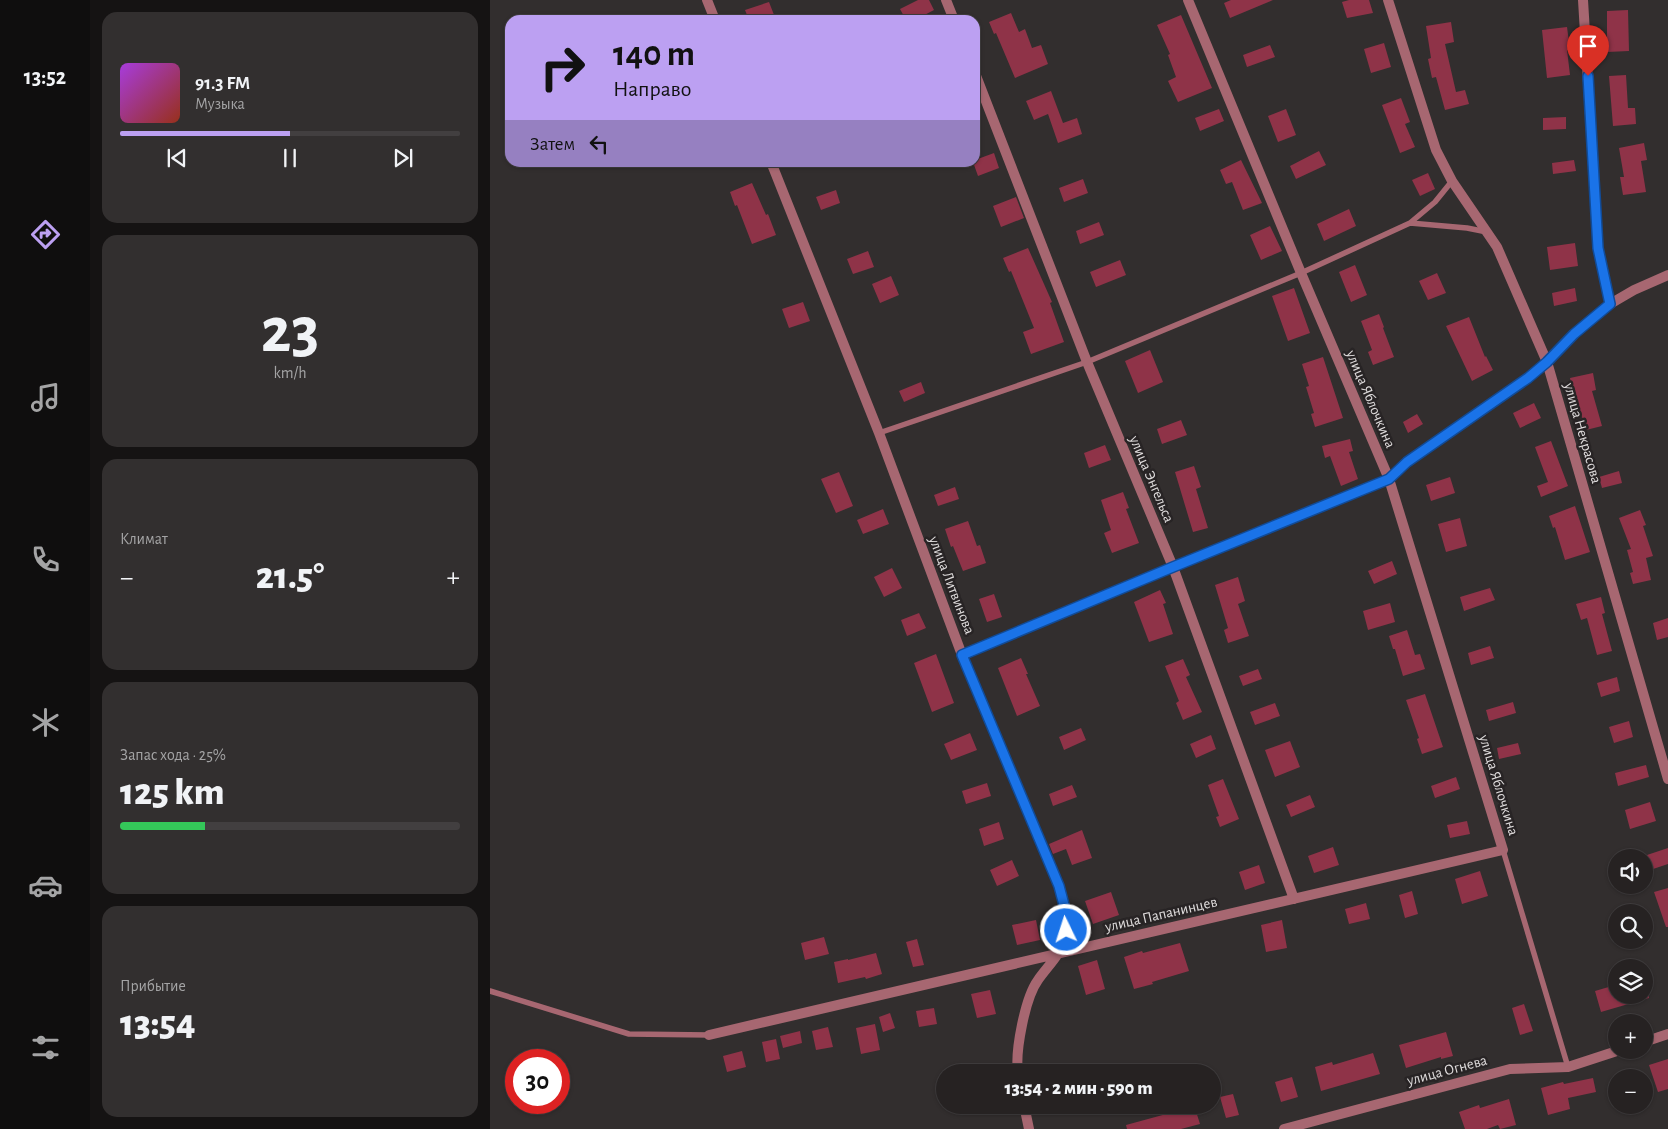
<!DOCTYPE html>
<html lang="ru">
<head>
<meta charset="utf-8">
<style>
  :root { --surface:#262222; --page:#322f2f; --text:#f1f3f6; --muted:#a4a4a5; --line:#423f40; --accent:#bca0f2 }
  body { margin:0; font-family:"Alegreya Sans",sans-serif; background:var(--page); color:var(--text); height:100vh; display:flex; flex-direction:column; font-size:19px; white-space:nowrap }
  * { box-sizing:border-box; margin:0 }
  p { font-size:16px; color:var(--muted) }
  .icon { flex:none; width:28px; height:28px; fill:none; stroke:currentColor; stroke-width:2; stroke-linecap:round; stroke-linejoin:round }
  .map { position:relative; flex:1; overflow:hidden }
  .sheet { display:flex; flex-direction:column; gap:12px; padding:12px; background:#151313; width:400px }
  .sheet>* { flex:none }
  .guide { position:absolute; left:15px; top:15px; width:475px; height:152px; border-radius:15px; box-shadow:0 1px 4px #0004,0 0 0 1px var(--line); background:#bca0f2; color:#111; overflow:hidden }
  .tools { position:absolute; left:1118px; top:849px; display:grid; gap:10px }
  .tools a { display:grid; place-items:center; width:45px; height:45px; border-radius:50%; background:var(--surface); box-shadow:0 1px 4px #0004,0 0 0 1px var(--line); font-size:25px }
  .speed { position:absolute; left:15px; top:1049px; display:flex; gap:10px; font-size:25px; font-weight:700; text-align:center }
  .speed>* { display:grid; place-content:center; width:65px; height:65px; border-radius:50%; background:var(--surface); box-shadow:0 1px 4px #0004,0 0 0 1px var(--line); line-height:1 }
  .speed .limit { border:8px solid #d22; background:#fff; color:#111 }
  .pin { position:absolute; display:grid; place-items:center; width:42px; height:42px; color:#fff; margin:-51px -21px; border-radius:50% 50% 50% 0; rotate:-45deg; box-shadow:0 0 5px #0007 }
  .pin .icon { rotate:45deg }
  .me { position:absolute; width:55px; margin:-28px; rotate:356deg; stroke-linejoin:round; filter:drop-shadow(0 0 4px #0008) }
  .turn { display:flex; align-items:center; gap:18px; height:105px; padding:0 25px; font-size:22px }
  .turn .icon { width:65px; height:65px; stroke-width:2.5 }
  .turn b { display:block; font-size:35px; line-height:42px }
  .then { display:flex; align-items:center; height:48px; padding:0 25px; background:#0003; gap:10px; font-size:19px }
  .big { font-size:38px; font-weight:800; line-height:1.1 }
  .sheet .card { flex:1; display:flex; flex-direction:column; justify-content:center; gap:8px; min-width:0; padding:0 18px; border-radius:15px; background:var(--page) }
  .sheet .dial { align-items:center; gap:0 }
  .dial b { font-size:65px; line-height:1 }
  .song { display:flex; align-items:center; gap:15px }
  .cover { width:60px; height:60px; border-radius:8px; background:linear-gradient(135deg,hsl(280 70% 55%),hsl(10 70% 35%)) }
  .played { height:5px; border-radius:2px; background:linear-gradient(90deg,var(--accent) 50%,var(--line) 50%) }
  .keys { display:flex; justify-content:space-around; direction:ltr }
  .heat { display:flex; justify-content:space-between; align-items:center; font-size:28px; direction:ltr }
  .charge { height:8px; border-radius:4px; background:linear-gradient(90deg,#34c759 25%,var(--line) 0) }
  .trip { position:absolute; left:446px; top:1064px; width:285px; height:50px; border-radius:25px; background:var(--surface); box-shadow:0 1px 4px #0004,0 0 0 1px var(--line); font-weight:800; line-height:50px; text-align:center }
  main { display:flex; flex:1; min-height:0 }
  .menu { display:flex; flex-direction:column; width:90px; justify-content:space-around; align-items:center; background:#0f0e0e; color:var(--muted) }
  .menu .icon { width:35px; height:35px }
  .menu .selected { color:var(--accent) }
  .menu b { font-size:22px; color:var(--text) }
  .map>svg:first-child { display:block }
  .building { fill:#8f3348 }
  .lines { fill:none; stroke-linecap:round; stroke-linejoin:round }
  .service { stroke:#a76771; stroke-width:5.5 }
  .minor { stroke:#a76771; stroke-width:10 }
  .route-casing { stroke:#114b97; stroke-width:12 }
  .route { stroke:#1a73e8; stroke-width:9 }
  .labels { text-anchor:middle; stroke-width:5; stroke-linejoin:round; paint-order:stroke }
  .street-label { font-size:15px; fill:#e0dddd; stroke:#282425 }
</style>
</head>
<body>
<main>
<nav class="menu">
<b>13:52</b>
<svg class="icon selected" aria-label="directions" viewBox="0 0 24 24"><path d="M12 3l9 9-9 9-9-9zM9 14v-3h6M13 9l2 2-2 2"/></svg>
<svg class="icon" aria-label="music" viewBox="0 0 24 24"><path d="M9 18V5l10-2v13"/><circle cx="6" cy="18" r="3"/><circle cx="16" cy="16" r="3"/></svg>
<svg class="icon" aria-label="phone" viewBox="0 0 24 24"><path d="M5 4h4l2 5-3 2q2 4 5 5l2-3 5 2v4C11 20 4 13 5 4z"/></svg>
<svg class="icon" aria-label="climate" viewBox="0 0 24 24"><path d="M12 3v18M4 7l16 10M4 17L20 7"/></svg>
<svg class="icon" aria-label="car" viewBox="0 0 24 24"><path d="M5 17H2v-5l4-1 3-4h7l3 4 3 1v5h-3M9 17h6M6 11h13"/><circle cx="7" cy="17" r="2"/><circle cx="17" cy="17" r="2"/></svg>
<svg class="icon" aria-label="filters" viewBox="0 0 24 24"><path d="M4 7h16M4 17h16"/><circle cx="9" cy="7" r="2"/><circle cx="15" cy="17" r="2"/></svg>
</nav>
<section class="sheet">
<div class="card">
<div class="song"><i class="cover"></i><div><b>91.3 FM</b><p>Музыка</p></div></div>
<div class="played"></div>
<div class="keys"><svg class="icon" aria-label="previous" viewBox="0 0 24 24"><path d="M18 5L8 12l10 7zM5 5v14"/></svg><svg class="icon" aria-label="pause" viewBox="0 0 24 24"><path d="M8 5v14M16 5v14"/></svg><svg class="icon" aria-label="next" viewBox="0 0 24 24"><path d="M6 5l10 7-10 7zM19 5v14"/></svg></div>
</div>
<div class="card dial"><b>23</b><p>km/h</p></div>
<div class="card"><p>Климат</p>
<div class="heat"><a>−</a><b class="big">21.5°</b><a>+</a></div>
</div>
<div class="card"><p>Запас хода · 25%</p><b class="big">125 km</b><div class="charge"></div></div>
<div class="card"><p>Прибытие</p><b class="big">13:54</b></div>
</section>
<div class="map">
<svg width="1178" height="1129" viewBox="0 0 1178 1129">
  <rect width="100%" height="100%" fill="#322e2e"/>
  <path class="building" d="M428,0H439L444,10L425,20H416L410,9Z
    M741,0H783L740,18L734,3Z
    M859,0H879L883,13L857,18L852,2Z
    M279,2L286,20H259L255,10Z
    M1138,10L1139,51L1117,52V11Z
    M521,13L529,32L535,29L542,48L551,45L558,64L525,78L506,33L504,34L499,22Z
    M691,15L722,88L688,102L678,81L686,77L678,55L680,54L667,25Z
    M961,22L964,42L955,44L966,92L975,90L979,104L955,110L946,77L942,78L938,59L941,58L936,26Z
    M1077,27L1080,50H1077L1080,75L1057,78L1052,30Z
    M894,43L901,67L881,73L874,49Z
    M780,45L785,57L757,67L753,55Z
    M1136,75L1138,108H1145L1146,124L1123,126L1119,76Z
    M561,91L573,123L587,118L592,134L568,143L558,114L544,120L536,101Z
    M911,98L920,122L915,124L925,147L910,153L892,105Z
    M729,109L734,121L710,131L705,118Z
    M796,109L806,135L788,142L778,116Z
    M1076,117V129L1053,130V118Z
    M1154,143L1157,160L1151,161L1156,192L1133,195L1130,177H1134L1129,148Z
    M829,151L836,165L806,179L800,166Z
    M504,153L509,168L488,176L483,162H485V160Z
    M751,160L772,203L753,210L742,182L736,184L730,170Z
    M1084,160L1086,171L1063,174L1062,163Z
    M938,173L945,189L930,196L922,180Z
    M593,179L598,193L574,202L569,188Z
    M262,183L276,215L278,214L286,235L262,244L247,205L245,206L240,192Z
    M346,190L350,203L331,210L326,197Z
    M526,197L534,218L511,227L503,206Z
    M859,209L866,226L834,241L827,224Z
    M609,222L614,235L590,244L586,231Z
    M780,226L792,251L771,260L760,235Z
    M1085,243L1088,266L1060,270L1057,247Z
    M538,248L562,302L560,303L574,342L541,354L533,332L544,328L521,271L519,272L513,258Z
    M378,251L384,267L363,274L357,259Z
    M630,260L636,275L606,287L600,272Z
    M865,265L877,295L861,302L849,272Z
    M947,273L956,293L938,300L929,281Z
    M401,276L409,295L390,303L382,284Z
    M804,288L820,333L798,341L782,296Z
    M1085,288L1087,301L1064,306L1062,293Z
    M313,302L320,321L299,328L292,309Z
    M889,314L894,327L893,328L904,357L883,365L878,352L882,350L871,321Z
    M979,317L995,357L996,356L1003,370L982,381L956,326Z
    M660,350L673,382L648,393L635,361Z
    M833,357L853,418L825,427L821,414L824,413L816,387L819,386L812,364Z
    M1103,373L1106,390L1102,391L1112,426L1096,430L1085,394L1084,395L1080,378Z
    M431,382L435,393L414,402L409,391Z
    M1044,403L1051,418L1030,428L1023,413Z
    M927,414L933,424L918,433L913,422Z
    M691,420L697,435L672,444L667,429Z
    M860,439L863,451L859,452L868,479L851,486L840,456L835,458L832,446Z
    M1061,441L1078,486L1051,497L1047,486L1058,482L1045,447Z
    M615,445L621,460L599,468L594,453Z
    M704,466L711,487L706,489L718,528L703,532L685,472Z
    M1129,471L1132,483L1112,488L1109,477Z
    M349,472L363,506L346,513L331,479Z
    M960,477L965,493L941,501L936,485Z
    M465,487L469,499L448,506L444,495Z
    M633,492L639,508L636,509L649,543L622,553L614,533L621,530L611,500Z
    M1085,506L1100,552L1075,560L1065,527L1063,528L1059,516Z
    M393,509L399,524L373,534L367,520Z
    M1150,510L1156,525L1153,526L1163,556L1156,558L1161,580L1143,584L1140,573L1143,572L1137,550L1141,549L1129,518Z
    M970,518L977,546L956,552L948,524Z
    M478,521L487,546L490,545L496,563L473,571L463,546L461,547L455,529Z
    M902,561L907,574L884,584L878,571Z
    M402,568L412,588L394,597L384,577Z
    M748,577L755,601L748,604L759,636L738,643L734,630L738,628L725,585Z
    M1000,588L1005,600L974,611L970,597Z
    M670,590L676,603L673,604L683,634L659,642L644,602Z
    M504,594L512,617L497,622L489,599Z
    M1111,597L1115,613L1112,614L1122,651L1107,655L1097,618L1091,620L1086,604Z
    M900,603L905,622L878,630L873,611Z
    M429,613L436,628L417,636L411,620Z
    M1178,618V637L1167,640L1163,623Z
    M917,630L925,655L930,654L935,669L913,676L905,649H903L899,636Z
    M1000,646L1004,658L981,665L978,653Z
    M446,654L464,703L442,712L424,663Z
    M531,658L538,674H536L550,706L527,716L508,668Z
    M693,659L700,675L696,677L712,712L693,720L686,703L689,701L675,666Z
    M768,669L772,679L753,686L749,676Z
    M1127,677L1130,691L1111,697L1107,683Z
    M935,694L953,747L932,754L927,739L929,738L916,700Z
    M1023,702L1026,713L999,721L996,710Z
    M785,703L790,716L765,725L760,712Z
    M1139,721L1143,737L1124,743L1119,727Z
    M591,728L596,740L574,750L569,737Z
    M480,733L487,750L461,760L454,744Z
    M721,735L726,749L706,758L700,744Z
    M800,741L810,767L785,777L775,750Z
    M1028,743L1031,754L1009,759L1007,748Z
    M1156,765L1159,777L1128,786L1125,773Z
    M966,777L970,789L945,798L941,786Z
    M733,779L749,819L730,827L726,817L729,816L718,785Z
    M497,783L501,796L476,804L472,791Z
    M582,785L587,797L563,806L559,794Z
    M820,795L825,807L801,817L796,805Z
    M1160,802L1166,821L1140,829L1135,810Z
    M977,821L980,834L960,838L957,825Z
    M509,822L514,839L494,846L489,829Z
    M592,830L602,858L582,865L576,849L563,854L559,844Z
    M843,847L849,865L824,873L818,856Z
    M1178,848V864L1154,872V856Z
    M522,860L529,876L507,886L500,870Z
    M769,865L775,883L755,890L749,872Z
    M990,871L998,896L972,904L965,879Z
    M1178,888V927H1176L1164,892Z
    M922,891L928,914L915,918L909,895Z
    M621,892L629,915L603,924L595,901Z
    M876,903L880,919L859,924L855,909Z
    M546,920L550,940L527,945L522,925Z
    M792,920L797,948L776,952L771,925Z
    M334,937L339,954L315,960L311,943Z
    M427,939L434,965L423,967L416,942Z
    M690,943L699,971L662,982L663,984L644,989L634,957L652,951L653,953Z
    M386,953L392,974L376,979L375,977L348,983L344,962L358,959V960Z
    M607,960L615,989L596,995L588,966Z
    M1122,986L1124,995H1159V998L1111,1012L1105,991Z
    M500,990L506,1014L487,1018L481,994Z
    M1034,1004L1043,1031L1030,1035L1022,1008Z
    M444,1008L447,1024L429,1027L426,1011Z
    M400,1013L405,1028L393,1032L389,1017Z
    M385,1024L390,1050L371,1054L366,1028Z
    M338,1027L343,1047L326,1050L322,1031Z
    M310,1031L312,1043L293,1048L290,1036Z
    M956,1032L963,1056L951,1059V1057L916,1068L909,1045Z
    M286,1039L290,1059L276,1062L272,1042Z
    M252,1051L256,1067L237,1072L233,1056Z
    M883,1053L890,1074L831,1091L825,1067L842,1062L843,1065Z
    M1178,1059V1089L1168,1092L1159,1065Z
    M802,1077L808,1097L791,1102L785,1082Z
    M1103,1078L1106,1092L1078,1098L1080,1109L1058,1115L1051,1088L1073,1082L1074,1084Z
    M743,1094L749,1115L736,1118L730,1097Z
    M1019,1099L1026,1125L1010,1129L1008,1125L997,1129H975L969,1112L989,1105L990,1108Z
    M698,1105H704L710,1124L691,1129H637L636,1125L691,1110L690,1107Z"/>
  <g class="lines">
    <path class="service" d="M920,223L977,228L997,232
      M389,433L597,362L811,273L920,223L945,202L962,181
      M1013,850L1078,1067
      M0,991L139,1034L219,1035"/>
    <path class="minor" d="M217,0L225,20
      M456,0L464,20
      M898,0L946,150L962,181L1007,247L1057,362L1178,779
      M1093,0L1108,248L1120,304
      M485,73L597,362L683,567L804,899
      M281,162L389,433L472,655L569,886C573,900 580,924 575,939C571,954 557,967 548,980C535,998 525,1051 528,1072
      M472,655L683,567L899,479L917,462L1038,378L1057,362L1084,334L1120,304L1144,290L1178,275
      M219,1035L1013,850L899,479L811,273L698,0
      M1154,1042L1178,1034
      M534,1105L539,1129
      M794,1129L1020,1069L1078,1067L1130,1050"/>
  </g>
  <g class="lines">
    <defs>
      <path id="route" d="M576,930L574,905L569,886L472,655L683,567L899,479L917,462L1038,378L1057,362L1084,334L1120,304L1108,248L1098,76"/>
    </defs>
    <use href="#route" class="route-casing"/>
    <use href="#route" class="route"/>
  </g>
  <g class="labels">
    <g class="street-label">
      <text transform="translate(881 399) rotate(67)" y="5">улица Яблочкина</text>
      <text transform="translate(1093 433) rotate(74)" y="5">улица Некрасова</text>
      <text transform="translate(662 479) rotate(67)" y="5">улица Энгельса</text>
      <text transform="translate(462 585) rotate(69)" y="5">улица Литвинова</text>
      <text transform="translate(1009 785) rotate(73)" y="5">улица Яблочкина</text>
      <text transform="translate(671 914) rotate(-13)" y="5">улица Папанинцев</text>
      <text transform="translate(957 1070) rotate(-15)" y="5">улица Огнева</text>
    </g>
  </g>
</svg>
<div class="tools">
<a><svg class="icon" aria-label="sound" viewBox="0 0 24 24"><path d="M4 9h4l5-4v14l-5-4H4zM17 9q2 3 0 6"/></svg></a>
<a><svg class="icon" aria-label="search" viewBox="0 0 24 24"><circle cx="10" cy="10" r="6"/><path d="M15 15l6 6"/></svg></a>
<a><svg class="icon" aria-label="layers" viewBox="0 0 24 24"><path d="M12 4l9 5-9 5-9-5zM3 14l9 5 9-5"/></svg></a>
<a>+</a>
<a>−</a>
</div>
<div class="speed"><div class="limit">30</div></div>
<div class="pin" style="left:1098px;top:76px;background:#d93025"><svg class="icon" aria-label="arrive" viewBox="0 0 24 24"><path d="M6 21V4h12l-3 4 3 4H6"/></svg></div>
<svg class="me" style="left:576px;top:930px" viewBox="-20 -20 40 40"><circle r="17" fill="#1a73e8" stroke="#fff" stroke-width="3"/><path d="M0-11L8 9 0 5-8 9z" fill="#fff"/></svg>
<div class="trip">13:54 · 2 мин · 590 m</div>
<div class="guide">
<div class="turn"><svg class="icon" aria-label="right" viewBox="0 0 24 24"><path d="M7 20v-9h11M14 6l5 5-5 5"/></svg><div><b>140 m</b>Направо</div></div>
<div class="then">Затем<svg class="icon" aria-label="left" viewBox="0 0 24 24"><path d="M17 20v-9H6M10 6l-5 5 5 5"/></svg></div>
</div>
</div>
</main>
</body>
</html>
